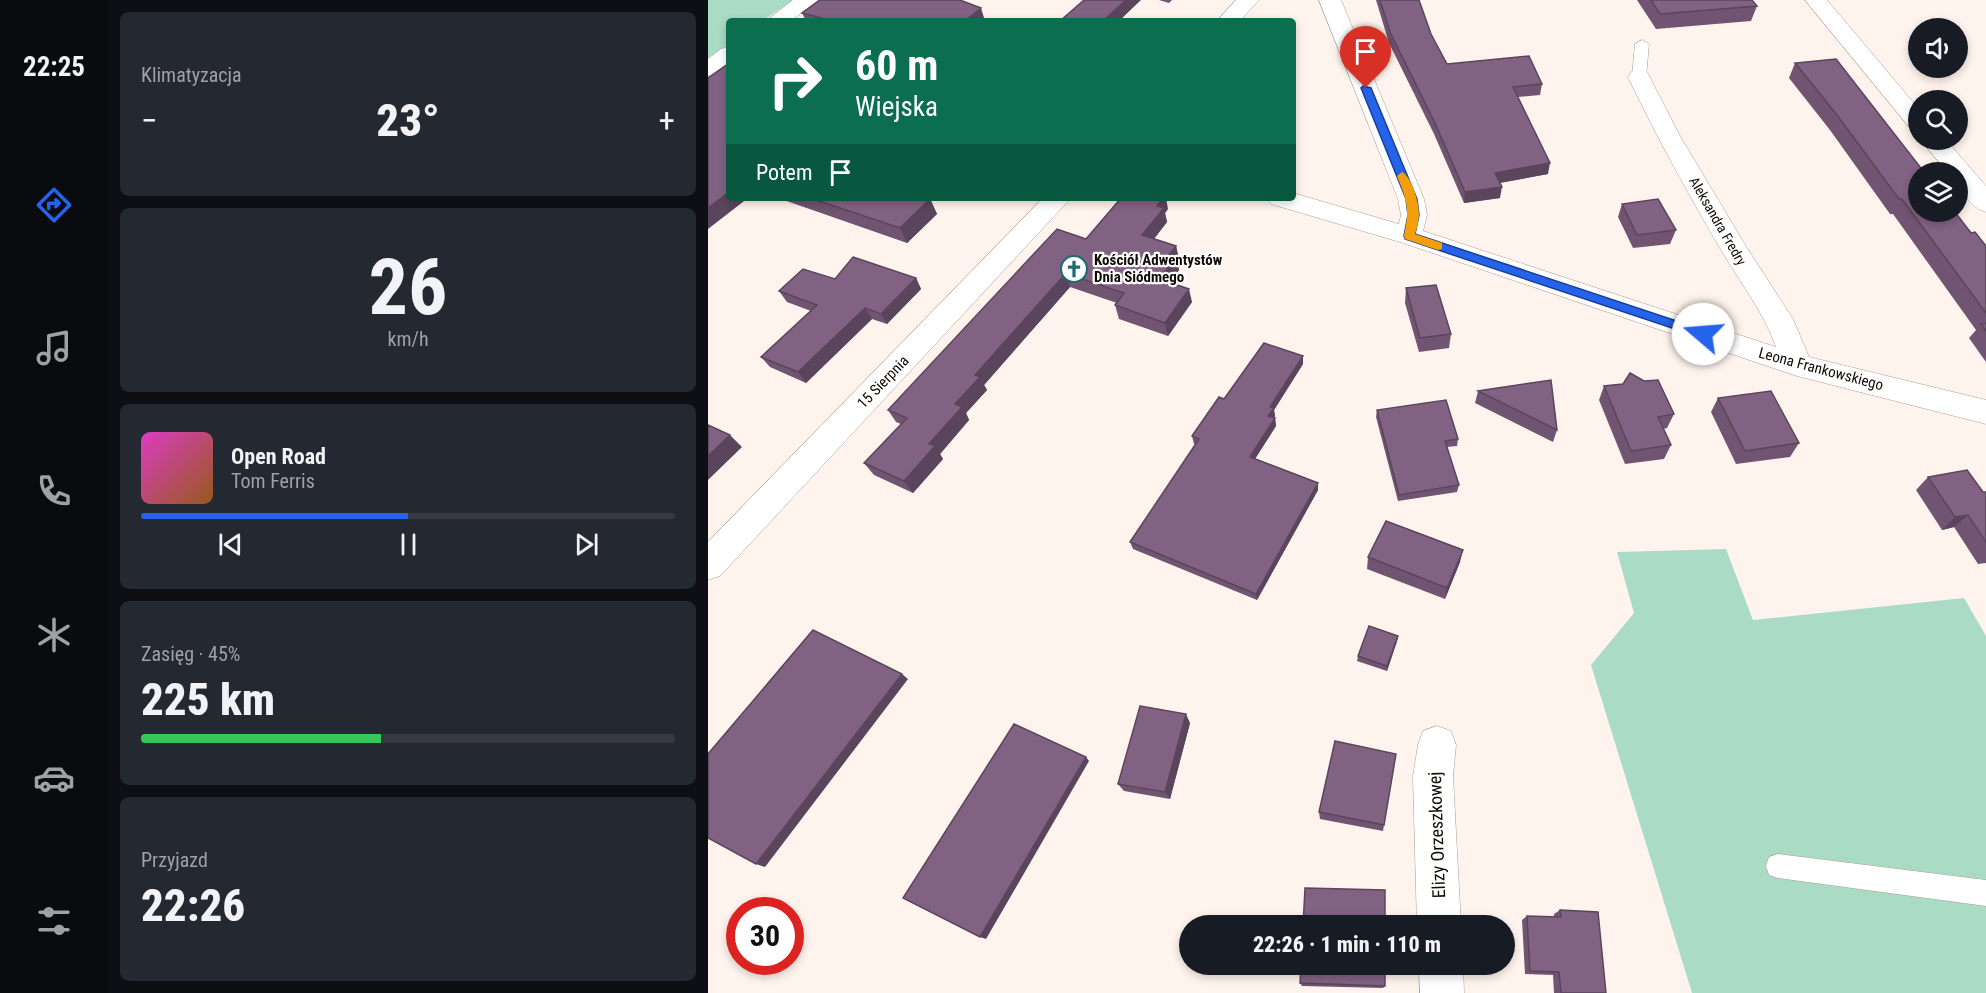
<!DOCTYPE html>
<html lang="pl">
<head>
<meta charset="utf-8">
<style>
  :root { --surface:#171b24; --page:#242831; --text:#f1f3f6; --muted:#9ea1a6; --line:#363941; --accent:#2563eb }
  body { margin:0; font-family:"Roboto Condensed",sans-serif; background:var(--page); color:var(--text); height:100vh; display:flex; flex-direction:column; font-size:22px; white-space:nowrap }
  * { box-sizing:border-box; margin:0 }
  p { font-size:20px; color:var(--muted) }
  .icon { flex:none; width:33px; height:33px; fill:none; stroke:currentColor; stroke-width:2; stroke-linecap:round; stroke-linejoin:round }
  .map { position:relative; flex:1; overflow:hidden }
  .side { display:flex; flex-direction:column; gap:12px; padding:12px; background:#0d0f14; width:600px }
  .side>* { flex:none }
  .banner { position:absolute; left:18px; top:18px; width:570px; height:183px; border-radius:6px; box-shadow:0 3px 9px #0003; background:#0b6e4f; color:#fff; overflow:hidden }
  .controls { position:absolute; left:1200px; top:18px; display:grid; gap:12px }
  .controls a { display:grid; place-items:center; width:60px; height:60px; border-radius:50%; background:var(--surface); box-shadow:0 3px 9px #0003; font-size:30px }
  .speed { position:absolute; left:18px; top:897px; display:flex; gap:12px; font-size:30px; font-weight:700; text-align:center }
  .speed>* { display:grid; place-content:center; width:78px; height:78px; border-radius:50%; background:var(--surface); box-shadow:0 3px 9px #0003; line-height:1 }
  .speed .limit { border:9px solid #d22; background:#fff; color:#111 }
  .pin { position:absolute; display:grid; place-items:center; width:51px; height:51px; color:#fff; margin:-62px -26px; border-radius:50% 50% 50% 0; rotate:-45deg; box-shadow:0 0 6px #0007 }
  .pin .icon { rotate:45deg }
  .me { position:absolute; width:66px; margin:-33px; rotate:288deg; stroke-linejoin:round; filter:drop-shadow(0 0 4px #0008) }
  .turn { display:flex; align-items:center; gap:21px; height:126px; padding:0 30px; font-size:27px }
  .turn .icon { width:78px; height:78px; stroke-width:2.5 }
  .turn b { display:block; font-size:42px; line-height:51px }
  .then { display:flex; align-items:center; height:57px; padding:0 30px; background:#0003; gap:12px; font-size:22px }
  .big { font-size:45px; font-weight:800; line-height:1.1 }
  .side .widget { flex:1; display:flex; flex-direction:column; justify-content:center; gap:9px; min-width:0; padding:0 21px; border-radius:9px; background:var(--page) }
  .side .dial { align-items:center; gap:0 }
  .dial b { font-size:78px; line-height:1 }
  .song { display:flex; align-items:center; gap:18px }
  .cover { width:72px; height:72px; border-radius:9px; background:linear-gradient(135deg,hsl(310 70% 55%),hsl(30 70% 35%)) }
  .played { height:6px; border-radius:3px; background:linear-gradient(90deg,var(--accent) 50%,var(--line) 50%) }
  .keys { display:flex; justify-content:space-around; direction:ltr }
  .heat { display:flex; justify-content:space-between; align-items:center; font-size:33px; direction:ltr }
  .charge { height:9px; border-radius:4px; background:linear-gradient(90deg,#34c759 45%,var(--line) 0) }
  .trip { position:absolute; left:471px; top:915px; width:336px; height:60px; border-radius:30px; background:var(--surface); box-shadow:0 3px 9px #0003; font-weight:800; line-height:60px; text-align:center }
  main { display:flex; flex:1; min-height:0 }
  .tabs { display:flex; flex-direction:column; width:108px; justify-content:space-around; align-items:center; background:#090b0e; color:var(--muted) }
  .tabs .icon { width:42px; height:42px }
  .tabs .current { color:var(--accent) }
  .tabs b { font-size:27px; color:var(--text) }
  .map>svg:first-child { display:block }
  .green { fill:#aadbc4 }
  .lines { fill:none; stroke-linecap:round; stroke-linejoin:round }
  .service-casing { stroke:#b09b8b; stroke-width:1 }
  .minor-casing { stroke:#b09b8b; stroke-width:1 }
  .tertiary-casing { stroke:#b09b8b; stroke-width:1 }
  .service { fill:#fff; fill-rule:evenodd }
  .minor { fill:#fff; fill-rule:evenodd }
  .tertiary { fill:#fff; fill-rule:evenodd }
  .wall { fill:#705471 }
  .shaded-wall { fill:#5b455c }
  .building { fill:#826283; stroke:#5b455c; stroke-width:1.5 }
  .route { fill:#2563eb; stroke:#184099; stroke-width:1.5 }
  .slow { fill:#f59e0b }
  .labels { text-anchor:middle; stroke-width:4.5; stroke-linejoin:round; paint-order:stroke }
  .far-street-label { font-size:14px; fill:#110a05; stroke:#fff }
  .poi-label { font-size:15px; font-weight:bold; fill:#110a05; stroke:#fff; text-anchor:start }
  .street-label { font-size:15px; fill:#110a05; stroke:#fff }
  .near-street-label { font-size:18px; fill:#110a05; stroke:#fff }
</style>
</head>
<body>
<main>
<nav class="tabs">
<b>22:25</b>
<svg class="icon current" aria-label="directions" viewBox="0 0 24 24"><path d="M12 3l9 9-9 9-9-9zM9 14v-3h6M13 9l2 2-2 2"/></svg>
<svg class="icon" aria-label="music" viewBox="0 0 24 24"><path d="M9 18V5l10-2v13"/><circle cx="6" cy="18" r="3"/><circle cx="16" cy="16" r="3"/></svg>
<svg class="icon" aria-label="phone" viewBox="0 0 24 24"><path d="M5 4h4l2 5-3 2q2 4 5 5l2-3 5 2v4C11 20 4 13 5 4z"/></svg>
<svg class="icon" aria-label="climate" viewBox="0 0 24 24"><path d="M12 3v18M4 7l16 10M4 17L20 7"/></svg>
<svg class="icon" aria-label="car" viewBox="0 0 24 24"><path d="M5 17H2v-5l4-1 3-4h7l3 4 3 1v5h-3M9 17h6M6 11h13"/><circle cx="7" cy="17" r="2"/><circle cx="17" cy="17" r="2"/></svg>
<svg class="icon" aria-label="filters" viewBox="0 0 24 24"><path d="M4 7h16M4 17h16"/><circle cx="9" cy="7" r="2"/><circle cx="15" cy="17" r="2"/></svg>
</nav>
<section class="side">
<div class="widget"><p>Klimatyzacja</p>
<div class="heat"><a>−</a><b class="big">23°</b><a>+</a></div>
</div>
<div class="widget dial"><b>26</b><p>km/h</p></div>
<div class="widget">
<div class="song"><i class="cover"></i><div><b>Open Road</b><p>Tom Ferris</p></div></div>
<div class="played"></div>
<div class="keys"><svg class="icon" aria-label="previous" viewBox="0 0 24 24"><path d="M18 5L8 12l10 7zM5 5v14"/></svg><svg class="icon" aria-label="pause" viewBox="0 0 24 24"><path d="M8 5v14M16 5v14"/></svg><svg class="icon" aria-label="next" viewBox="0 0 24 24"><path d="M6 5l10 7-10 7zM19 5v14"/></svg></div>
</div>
<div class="widget"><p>Zasięg · 45%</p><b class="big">225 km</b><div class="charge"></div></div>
<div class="widget"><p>Przyjazd</p><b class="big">22:26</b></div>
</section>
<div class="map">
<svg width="1278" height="993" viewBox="0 0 1278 993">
  <rect width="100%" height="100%" fill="#fef4ed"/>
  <path class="green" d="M0,0H85L54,21H21V44L0,58Z
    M1018,549L1045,620L1256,598L1278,636V993H984L883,665L926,613L909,552Z"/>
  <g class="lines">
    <defs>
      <path id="service" d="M934,40L941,44L938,77L931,81L924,77L927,44Z
        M1070,854L1278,880V906L1070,878L1061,875L1058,866L1061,857Z"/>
      <path id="minor" d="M528,0H551L532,21H509Z
        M611,0H633L716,199L719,215L715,231L1068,347C1056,313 1034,285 1016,255C982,197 949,138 920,77L923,72L931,70L939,72L972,136L1039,248L1085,319L1101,357L1278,400V424L1089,376L692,242L563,204L559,198H585V193L691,224L693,215L690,199Z
        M1097,0H1119L1210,108V130L1202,128Z
        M1213,140H1238L1278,186V212C1261,207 1250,189 1250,172H1239Z
        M335,198H363L12,576L0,580V542Z
        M729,726L743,731L748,745L745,776L753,926H709L705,776L710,745L715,731Z
        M711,964H755L756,993H712Z"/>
      <path id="tertiary" d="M85,0H110L83,21H58Z
        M21,47V64L8,74L0,76V59L13,49Z"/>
    </defs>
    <use href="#service" class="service-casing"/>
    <use href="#minor" class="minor-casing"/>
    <use href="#tertiary" class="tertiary-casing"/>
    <use href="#service" class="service"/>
    <use href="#minor" class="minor"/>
    <use href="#tertiary" class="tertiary"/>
  </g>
  <path class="wall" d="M451,0H464L461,3Z
    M668,0H711L723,34L739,64L834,84L832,95L810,97L840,174L792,183V198L756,203L726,134L681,43Z
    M929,0H1044L1049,6L1043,21L948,29Z
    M94,13L277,21H98Z
    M1087,63L1278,246V362L1261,338L1268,330L1185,214H1182L1122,130L1081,78Z
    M70,198H226L223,201L229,214L199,243Z
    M914,204L968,230L962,244L925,248L910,217Z
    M460,209L457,213L459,222L446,239L468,246L471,259L469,261L471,270L462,283L484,302L460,336L411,319L407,305L409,303L362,287L276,385L279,390L258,413L261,420L232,454L235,459L205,493L166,475L156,463L193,424L188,422L180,410L378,239Z
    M208,278L213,289L179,324L164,319L98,383L62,367L53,357L103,311L79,302L71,291L127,279Z
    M698,288L743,334L741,348L711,352L697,303Z
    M595,356V364L566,410L567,416L566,418H567L568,426L547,459L610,483V490L549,600L425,549L422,542L488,444H486L484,436L516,399Z
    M896,386L966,414L959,428L955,429L963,445L956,459L917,464L891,400Z
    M770,391L849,430L845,442L767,403Z
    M1010,398L1091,443L1082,457L1028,464L1003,412Z
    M669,410L750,439L749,446L739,447L751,485L749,492L690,501L668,417Z
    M1220,477L1275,492H1278V563L1270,564L1246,527L1234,530L1208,490Z
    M660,557L752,562L737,599L659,569Z
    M689,641L679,671L649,661L650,656Z
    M482,723L462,799L416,791L410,784Z
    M688,754L675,831L612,819L611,812Z
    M852,910L898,993H846L845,975L817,974L814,920L819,916L846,917V914Z
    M592,983L677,986L675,988L594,986Z"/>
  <path class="shaded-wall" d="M418,0H433L411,21H395Z
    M273,8L277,21H257Z
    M842,163L840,174L785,184L787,173Z
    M794,187L792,198L756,203L757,192Z
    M21,192V198H40L0,229V208Z
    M208,198H226L223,201L229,214L199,243L192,228Z
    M455,198H458L460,209L457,213L459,222L438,249L434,235L449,206Z
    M468,246L471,259L469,261L471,270L454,293L451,279L461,255Z
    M358,273L362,287L276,385L279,390L258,413L261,420L232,454L235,459L205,493L196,481L267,375Z
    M208,278L213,289L179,324L173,314Z
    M481,289L484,302L460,336L457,323Z
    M157,308L164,319L98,383L90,372Z
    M595,356V364L566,410L567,416L561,424L560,416L562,407Z
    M567,418L568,426L543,465L542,457Z
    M22,435L34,447L0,480V456Z
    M610,483V490L549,600L548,594Z
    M1260,515L1246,527L1234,530L1247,517Z
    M755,550L752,562L737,599L739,588Z
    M690,636L689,641L679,671V666Z
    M194,674L200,679L57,867L48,864Z
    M478,714L482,723L462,799L457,792Z
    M378,757L381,761L278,939L272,937Z"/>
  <path class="building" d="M112,0H252L273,8L257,21H125L94,13Z
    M376,0H418L395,21H352Z
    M672,0H711L723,34L739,64L821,56L834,84L805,87L842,163L787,173L794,187L757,192L727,123L682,32Z
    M943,0H1044L1049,6L952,14Z
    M1128,59L1216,172H1210V212H1247L1263,233L1267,232L1278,246V313L1194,199H1191L1129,115L1087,63Z
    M20,64L21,192L0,208V78Z
    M102,198H217L222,199L192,228Z
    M413,198H455L449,206L456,208L434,235L468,246L461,255L468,257L451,279L481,289L457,323L407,305L416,293L358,273L267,375L272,377L247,404L254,407L221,444L227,446L196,481L156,463L199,418L180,410L349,229L378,239Z
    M950,199L968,230L929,235L914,204Z
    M145,257L208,278L173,314L157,308L90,372L53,357L109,305L71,291L95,269L127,279Z
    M728,285L743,334L712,338L698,288Z
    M1278,323V331L1273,324Z
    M556,343L595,356L562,407L566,408L560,416L567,418L542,457L610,483L548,594L422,542L491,439L484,436L511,397L516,399Z
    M922,373L936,381L950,380L966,414L950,417L963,445L923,451L896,386L915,384Z
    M843,380L849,430L770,391Z
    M1063,391L1091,443L1037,451L1010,398Z
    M738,400L750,439L737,441L751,485L691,495L669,410Z
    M0,425L22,435L0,456Z
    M1259,470L1275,492H1278V542L1260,515L1247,517L1220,477Z
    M678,521L755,550L739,588L660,557Z
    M661,626L690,636L679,666L650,656Z
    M105,630L194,674L48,864L0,838V754Z
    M432,706L478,714L457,792L410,784Z
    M306,724L378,757L272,937L195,898Z
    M627,741L688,754L676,825L611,812Z
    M597,888L677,890V926H595Z
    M852,910L890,912L898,993H853L851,972L822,971L819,916L853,917Z
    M593,964H677V986L592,983Z"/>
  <path class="route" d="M655,86L663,88L709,199L711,215L707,234L999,331V337H991L697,239L696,236L700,215L698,199L653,88Z"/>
  <path class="slow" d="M694,172C704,177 711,202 711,214C711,220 709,228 707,234L734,243V249L730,250L697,239L696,236C702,208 699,201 689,176Z"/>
  <defs>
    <symbol id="church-ring" viewBox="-11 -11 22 22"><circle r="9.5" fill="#fff" stroke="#1e6a71" stroke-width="1.5"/><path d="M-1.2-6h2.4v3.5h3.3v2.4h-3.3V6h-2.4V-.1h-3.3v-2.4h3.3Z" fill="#1e6a71"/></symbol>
  </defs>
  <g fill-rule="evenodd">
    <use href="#church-ring" x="351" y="254" width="30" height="30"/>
  </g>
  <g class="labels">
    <g class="far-street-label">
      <text transform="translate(1010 221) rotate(60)" y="5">Aleksandra Fredry</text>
    </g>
    <g class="poi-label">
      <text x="386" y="265">Kościół Adwentystów<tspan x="386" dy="17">Dnia Siódmego</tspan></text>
    </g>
    <g class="street-label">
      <text transform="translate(1113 369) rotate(15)" y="5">Leona Frankowskiego</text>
      <text transform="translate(175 382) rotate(-46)" y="5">15 Sierpnia</text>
    </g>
    <g class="near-street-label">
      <text transform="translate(729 835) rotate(-92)" y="6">Elizy Orzeszkowej</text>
    </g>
  </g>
</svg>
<div class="controls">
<a><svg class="icon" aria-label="sound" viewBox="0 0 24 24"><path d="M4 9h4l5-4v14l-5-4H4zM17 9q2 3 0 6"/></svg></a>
<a><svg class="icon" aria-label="search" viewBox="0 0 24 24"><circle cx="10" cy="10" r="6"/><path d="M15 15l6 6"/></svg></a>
<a><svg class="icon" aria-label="layers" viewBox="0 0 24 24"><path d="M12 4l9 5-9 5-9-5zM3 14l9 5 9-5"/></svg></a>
</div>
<div class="speed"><div class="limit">30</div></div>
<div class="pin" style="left:658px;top:88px;background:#d93025"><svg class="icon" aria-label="arrive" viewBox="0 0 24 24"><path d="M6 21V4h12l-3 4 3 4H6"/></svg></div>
<svg class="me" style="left:995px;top:334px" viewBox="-20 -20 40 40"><circle r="19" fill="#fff"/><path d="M0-13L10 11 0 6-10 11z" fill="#2563eb"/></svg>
<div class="trip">22:26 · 1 min · 110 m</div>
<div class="banner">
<div class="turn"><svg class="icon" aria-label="right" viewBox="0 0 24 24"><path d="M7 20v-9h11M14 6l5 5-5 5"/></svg><div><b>60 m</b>Wiejska</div></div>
<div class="then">Potem<svg class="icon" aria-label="arrive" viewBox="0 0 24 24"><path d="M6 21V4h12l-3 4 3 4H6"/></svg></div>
</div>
</div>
</main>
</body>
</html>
